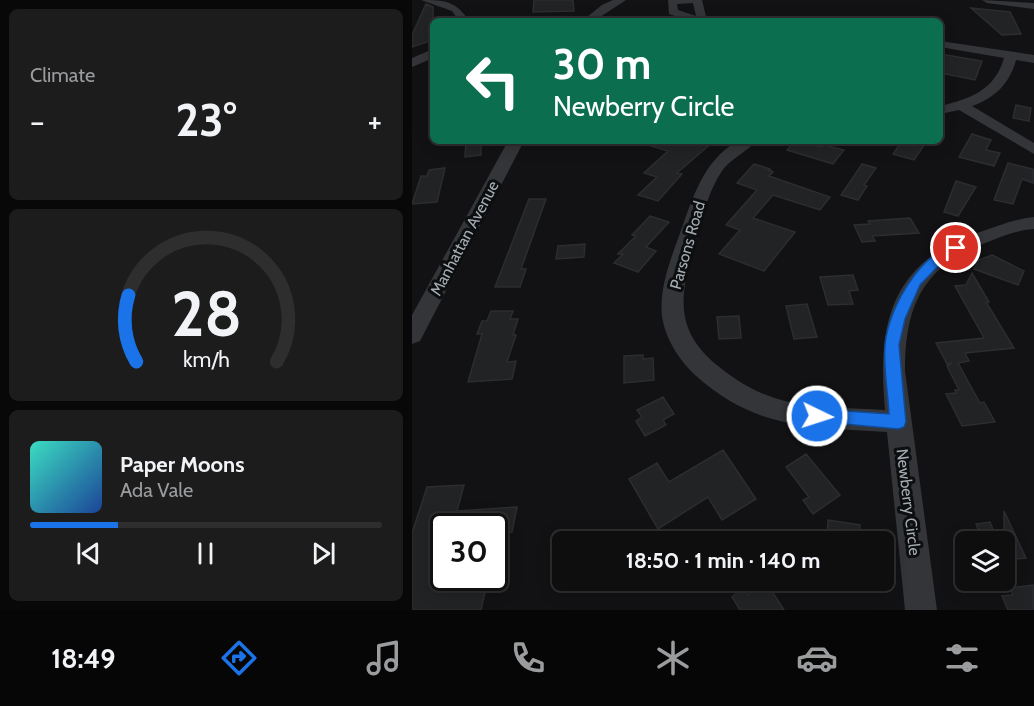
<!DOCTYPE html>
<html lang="en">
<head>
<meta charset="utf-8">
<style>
  :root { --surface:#0e0e0f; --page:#1c1c1d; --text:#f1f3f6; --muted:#9b9c9e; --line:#2e2e2f; --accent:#1a73e8 }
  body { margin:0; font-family:Cabin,sans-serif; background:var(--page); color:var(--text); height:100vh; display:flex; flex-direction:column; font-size:22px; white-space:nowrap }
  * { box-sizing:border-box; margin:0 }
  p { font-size:20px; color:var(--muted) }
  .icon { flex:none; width:33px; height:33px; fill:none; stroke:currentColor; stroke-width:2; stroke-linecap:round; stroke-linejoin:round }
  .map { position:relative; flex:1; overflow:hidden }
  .side { display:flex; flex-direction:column; gap:9px; padding:9px; background:#080808; width:412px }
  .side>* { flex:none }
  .guide { position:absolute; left:18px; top:18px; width:513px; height:126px; border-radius:9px; box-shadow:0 3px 15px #0003,0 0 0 2px var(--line); background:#0b6e4f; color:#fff; overflow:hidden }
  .buttons { position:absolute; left:543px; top:531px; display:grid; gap:12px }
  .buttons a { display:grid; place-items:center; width:60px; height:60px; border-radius:9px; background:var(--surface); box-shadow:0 3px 15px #0003,0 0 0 2px var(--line); font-size:30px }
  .speed { position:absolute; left:18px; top:513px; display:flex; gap:12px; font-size:30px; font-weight:700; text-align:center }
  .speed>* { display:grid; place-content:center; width:78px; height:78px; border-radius:50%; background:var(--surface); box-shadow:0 3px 15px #0003,0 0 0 2px var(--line); line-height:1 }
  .speed .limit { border:3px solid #111; border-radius:9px; background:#fff; color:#111 }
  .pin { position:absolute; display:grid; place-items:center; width:51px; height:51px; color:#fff; margin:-26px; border:3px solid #fff; border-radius:50%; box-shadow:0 2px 6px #0007 }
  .me { position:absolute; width:66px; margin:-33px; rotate:94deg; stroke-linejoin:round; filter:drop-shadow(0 0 4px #0008) }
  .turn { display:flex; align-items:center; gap:21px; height:126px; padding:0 24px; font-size:27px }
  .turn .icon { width:78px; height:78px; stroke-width:2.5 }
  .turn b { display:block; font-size:42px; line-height:51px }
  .big { font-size:45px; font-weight:700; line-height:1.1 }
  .side .card { flex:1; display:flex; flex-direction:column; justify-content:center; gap:9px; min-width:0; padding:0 21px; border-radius:9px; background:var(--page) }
  .side .dial { align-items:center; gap:0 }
  .dial svg { height:156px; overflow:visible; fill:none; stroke:var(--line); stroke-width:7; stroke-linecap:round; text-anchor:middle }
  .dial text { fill:var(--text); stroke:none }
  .song { display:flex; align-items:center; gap:18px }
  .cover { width:72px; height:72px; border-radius:9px; background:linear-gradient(135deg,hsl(170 70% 55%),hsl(220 70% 35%)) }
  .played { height:6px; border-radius:3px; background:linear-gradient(90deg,var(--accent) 25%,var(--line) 25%) }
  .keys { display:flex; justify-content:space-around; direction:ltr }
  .heat { display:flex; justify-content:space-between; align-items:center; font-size:33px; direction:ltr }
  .trip { position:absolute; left:140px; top:531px; width:342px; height:60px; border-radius:9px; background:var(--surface); box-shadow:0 3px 15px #0003,0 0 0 2px var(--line); font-weight:700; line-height:60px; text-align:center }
  .tabs { display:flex; height:96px; justify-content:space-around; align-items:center; background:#060606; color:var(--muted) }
  .tabs .icon { width:42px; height:42px }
  .tabs .on { color:var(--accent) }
  .tabs b { font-size:27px; color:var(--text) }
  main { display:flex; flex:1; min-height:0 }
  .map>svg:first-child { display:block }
  .building { fill:#222325; stroke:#2c2d30; stroke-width:1.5 }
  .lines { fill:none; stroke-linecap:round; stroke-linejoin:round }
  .minor { fill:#333538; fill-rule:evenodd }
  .route { fill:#1a73e8; stroke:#114b97; stroke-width:1.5 }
  .labels { text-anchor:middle; stroke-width:6; stroke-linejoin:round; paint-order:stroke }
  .street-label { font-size:16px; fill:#a4acb3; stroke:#0d0e0f }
</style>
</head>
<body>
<main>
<section class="side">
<div class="card"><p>Climate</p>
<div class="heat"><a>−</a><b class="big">23°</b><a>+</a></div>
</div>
<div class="card dial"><svg viewBox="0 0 100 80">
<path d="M14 69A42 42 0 1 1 86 69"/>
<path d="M14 69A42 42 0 0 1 10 35" stroke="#1a73e8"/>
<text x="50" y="56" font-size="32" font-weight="700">28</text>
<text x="50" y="72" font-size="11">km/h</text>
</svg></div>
<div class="card">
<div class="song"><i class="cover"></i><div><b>Paper Moons</b><p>Ada Vale</p></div></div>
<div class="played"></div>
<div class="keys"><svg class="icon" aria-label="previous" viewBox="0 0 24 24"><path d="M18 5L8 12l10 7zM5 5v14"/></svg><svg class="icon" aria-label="pause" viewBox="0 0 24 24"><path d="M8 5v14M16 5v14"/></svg><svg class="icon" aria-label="next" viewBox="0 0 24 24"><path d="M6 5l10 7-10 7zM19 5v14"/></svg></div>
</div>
</section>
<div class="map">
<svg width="622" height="610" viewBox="0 0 622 610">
  <rect width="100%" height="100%" fill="#121214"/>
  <path class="building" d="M122,0H161L162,11L121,12Z
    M14,4L21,7V40L0,47V35Z
    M559,8L598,12L609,34L590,35Z
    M528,54L570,61L563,80L528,73Z
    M604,105L619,108L617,121L601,118Z
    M560,134L579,140L574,150L588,153L582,166L547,157Z
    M54,141H69V155L53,157Z
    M233,141H302L265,173L270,174L246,201L226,195L245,177L232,173L256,151L233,144Z
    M383,141L410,147L412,145L432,150L421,164L375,150Z
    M490,141H515L502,160L481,154Z
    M596,163L621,169V183L610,179L601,204L582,200Z
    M342,164L358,169L357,170L361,172L357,176L418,197L408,210L361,195L341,218L383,232L352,271L307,254L328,230L314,225L345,190L325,183Z
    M450,164L464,168L452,185L455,186L446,200L429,195Z
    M33,168L25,202L0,204L9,176H15L17,170Z
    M544,181L564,187L546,216L532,212Z
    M117,199H134L109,269H114L108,287H83Z
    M238,216L257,222L234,247L244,251L226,272L202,263L211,254H206L224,236L220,235Z
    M498,218L507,233L460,236L463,241L450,242L442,225L458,224L456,221Z
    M173,244L172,257L144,259L146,246Z
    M580,255L612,271L606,285L562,269L567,260Z
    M560,273L577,302H574L602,348L553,353L557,361L546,363L568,403L572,402L583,422L550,426L534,394L544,393L543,390H547L535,366L540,363L535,364L524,343L572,338L543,286L554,285Z
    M441,275L446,290L437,291L441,304L416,305L408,277Z
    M395,304L405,337L382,339L374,306Z
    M79,311H101L98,319H106L101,335H104L95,362L104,361L100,379L56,382L70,334H65L70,321H75Z
    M327,316L329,338L307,339L305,317Z
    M231,355V359L241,358L242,380L212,383V356Z
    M251,397L262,414L251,420L254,425L233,436L224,421L230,417L225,410Z
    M311,450L344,499L310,520L296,497L246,529L217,479L245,463L257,482Z
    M394,454L428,495L401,514L391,500L397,497L374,467Z
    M52,485L45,511L105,507L100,532L82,534V526H32V578H76L69,610H0V533L15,487Z
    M592,511L614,558L592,560Z
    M416,520L448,525L447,542H415Z
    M578,522L586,542H572L564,524Z
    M354,582L372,610H328L320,597L331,588L336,595Z
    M621,585V610H596L590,596L601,595L598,588Z"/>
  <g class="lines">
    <path class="minor" d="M9,0C33,0 44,1 57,21H47L40,11Z
      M201,0H214L182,21H170L190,5Z
      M256,0H290L295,21H278L257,14ZM281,3L284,16L266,10L265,4Z
      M570,0L622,3V9L575,3Z
      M528,41L622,55V63L604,60C598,83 583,98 560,106L622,143V154L547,110L528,114V106C558,99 583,90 592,58L528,47Z
      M21,49V58L0,67V58Z
      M96,141H112L8,341L0,344V315Z
      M325,141H344C334,153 319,158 310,171C295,193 289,222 282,248C267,297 263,331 306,366C362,412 406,406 473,410C465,324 478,262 568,232C586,226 603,219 622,217V229C607,230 594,235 581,240C513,264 493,301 493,371L525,610H493L475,432C399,427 344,430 283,375C267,360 253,338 250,316C247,289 258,261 267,236C280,200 290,162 325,141Z"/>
  </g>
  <path class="route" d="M544,244L550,248L532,260L508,285L493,319L487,345L494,422L492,427L486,429L400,421L397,416L400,411L405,409L477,414C476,392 471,367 473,345C476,309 507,254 544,244Z"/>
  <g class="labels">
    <g class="street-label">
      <text transform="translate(52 238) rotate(-62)" y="6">Manhattan Avenue</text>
      <text transform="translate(275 245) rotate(-74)" y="6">Parsons Road</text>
      <text transform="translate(497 502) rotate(83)" y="6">Newberry Circle</text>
    </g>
  </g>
</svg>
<div class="buttons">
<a><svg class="icon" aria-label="layers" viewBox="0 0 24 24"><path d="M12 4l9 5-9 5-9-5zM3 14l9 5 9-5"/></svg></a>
</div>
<div class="speed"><div class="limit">30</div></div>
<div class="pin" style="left:544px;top:248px;background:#d93025"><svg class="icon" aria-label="arrive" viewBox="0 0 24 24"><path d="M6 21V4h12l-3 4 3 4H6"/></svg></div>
<svg class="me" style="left:405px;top:416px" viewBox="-20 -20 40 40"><circle r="17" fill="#1a73e8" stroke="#fff" stroke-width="3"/><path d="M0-11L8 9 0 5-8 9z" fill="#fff"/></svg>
<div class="trip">18:50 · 1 min · 140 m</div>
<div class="guide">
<div class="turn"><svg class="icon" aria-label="left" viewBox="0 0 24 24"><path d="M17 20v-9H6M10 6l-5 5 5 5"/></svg><div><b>30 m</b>Newberry Circle</div></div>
</div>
</div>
</main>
<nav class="tabs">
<b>18:49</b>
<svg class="icon on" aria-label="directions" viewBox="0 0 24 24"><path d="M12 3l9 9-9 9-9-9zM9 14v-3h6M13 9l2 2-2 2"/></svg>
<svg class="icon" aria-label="music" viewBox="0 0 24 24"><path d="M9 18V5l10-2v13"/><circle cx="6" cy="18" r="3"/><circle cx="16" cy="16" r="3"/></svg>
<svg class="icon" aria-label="phone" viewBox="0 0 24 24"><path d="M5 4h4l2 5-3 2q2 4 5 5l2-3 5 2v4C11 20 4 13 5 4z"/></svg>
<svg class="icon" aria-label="climate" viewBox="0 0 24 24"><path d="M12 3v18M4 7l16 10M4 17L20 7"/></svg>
<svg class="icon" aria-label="car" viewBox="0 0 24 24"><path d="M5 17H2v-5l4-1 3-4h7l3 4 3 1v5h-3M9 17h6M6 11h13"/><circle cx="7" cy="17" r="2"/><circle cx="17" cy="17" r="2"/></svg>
<svg class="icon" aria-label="filters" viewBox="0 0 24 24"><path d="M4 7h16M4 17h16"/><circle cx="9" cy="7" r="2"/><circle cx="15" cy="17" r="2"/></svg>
</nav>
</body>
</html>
